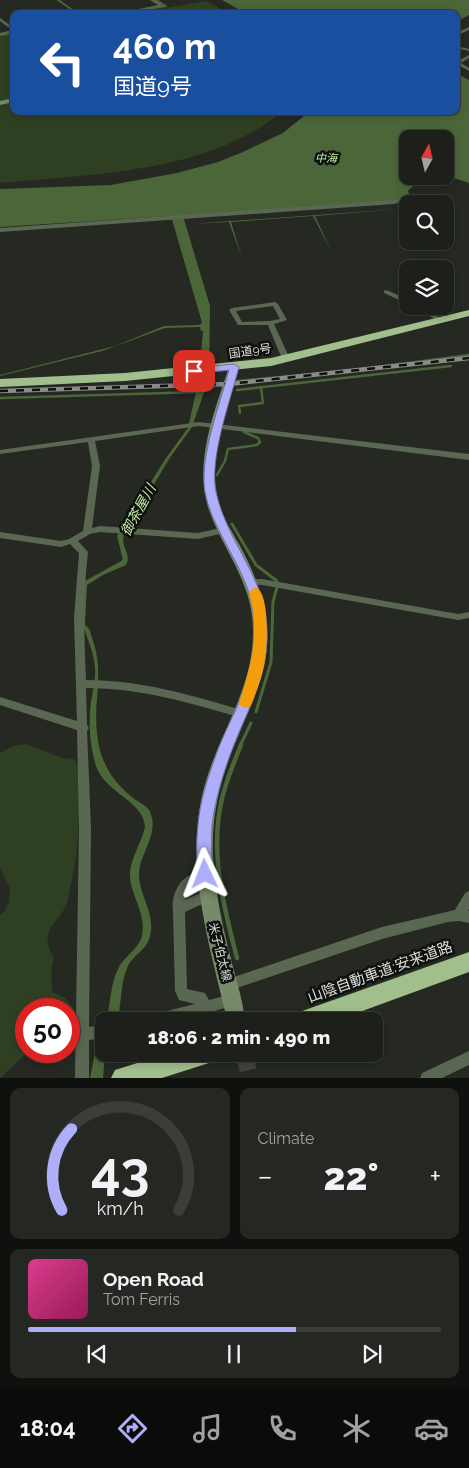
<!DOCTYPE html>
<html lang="en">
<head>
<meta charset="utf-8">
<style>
  :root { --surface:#1c1f1a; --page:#252723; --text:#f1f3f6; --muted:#a0a2a2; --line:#3a3d39; --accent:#aeaefb }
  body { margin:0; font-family:Raleway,"Noto Sans JP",sans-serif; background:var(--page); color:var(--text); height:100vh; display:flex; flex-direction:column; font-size:19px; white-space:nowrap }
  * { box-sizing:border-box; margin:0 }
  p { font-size:16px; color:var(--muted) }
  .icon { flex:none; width:28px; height:28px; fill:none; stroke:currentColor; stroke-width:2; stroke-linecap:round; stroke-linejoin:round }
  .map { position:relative; height:1078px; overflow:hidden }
  .side { display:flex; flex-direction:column; gap:10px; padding:10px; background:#0f110e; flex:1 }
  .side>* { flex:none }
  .banner { position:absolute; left:10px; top:10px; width:450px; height:105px; border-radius:10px; box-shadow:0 2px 8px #0003,0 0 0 1px var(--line); background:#1a4fa0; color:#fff; overflow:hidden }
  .needle { width:32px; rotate:8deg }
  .tools { position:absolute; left:399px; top:130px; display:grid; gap:10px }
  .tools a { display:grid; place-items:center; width:55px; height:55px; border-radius:10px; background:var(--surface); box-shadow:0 2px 8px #0003,0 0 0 1px var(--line); font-size:25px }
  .speed { position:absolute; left:15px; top:998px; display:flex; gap:10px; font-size:25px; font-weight:700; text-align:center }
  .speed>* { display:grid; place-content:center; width:65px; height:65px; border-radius:50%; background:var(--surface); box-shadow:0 2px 8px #0003,0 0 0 1px var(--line); line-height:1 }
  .speed .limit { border:8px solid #d22; background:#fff; color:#111 }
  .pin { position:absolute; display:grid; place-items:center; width:42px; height:42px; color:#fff; margin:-21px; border-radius:10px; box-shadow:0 2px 8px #0006 }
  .me { position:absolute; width:55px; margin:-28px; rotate:358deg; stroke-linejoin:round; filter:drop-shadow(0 0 4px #0008) }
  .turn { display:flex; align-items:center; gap:18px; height:105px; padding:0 20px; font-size:22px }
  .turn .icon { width:65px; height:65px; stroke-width:2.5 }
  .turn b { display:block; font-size:35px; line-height:42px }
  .big { font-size:38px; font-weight:800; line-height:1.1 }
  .side .card { flex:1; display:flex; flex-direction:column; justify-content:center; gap:8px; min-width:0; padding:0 18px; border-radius:10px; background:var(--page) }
  .side .dial { align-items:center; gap:0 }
  .dial svg { height:130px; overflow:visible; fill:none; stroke:var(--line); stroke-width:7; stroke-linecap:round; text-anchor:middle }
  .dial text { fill:var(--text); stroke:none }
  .song { display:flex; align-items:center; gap:15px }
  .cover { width:60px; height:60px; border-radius:8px; background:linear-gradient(135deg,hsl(330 70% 55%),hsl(330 70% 35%)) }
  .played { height:5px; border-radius:2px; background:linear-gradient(90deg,var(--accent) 65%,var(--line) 65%) }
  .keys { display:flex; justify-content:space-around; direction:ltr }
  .heat { display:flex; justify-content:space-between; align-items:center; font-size:28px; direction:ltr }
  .side .tiles { flex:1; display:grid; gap:10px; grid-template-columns:1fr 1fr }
  .card:last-child { grid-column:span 2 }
  .trip { position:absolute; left:95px; top:1012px; width:288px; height:50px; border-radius:10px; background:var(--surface); box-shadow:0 2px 8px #0003,0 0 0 1px var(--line); font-weight:800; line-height:50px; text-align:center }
  .tabs { display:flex; height:80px; justify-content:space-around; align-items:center; background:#0b0c0a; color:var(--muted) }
  .tabs .icon { width:35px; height:35px }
  .tabs .selected { color:var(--accent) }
  .tabs b { font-size:22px; color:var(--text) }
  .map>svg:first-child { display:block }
  .green { fill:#2f4022 }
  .water { fill:#4b6638; fill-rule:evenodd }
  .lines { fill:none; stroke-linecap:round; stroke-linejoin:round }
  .stream-far3 { stroke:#4b6638; stroke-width:2 }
  .stream-far2 { stroke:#4b6638; stroke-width:2.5 }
  .stream-far1 { stroke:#4b6638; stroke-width:3 }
  .stream { stroke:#4b6638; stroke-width:4.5 }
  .secondary-tunnel { stroke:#40443d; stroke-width:17; stroke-dasharray:17 9; stroke-linecap:butt }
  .street { fill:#5a6752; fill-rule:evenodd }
  .secondary { fill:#778a6a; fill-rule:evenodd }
  .highway { fill:#a1bf8c; fill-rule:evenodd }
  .rail-casing { stroke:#898c87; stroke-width:4.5 }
  .rail { stroke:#0f110e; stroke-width:2.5; stroke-dasharray:8; stroke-linecap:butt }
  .route { fill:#aeaefb; stroke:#7171a3 }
  .slow { fill:#f59e0b }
  .labels { text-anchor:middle; stroke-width:5; stroke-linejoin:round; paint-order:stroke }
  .far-water-label { font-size:11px; font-style:italic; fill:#c4f0a6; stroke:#0f110e }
  .street-label { font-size:12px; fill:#dbddd9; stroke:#0f110e }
  .water-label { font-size:14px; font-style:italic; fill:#c4f0a6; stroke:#0f110e }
  .near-street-label { font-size:15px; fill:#dbddd9; stroke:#0f110e }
</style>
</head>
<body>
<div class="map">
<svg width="469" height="1078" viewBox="0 0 469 1078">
  <rect width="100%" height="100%" fill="#252922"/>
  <path class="green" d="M206,1L230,14H130Z
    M14,34V111H283C209,173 92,174 0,183V36Z
    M26,744L62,758L74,759L79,768C79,806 80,843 72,880C70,887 69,896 67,903C58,926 37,929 54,958L51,972L52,992L64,997L74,1008L71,1024L69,1026V1009H26V1051H29L0,1078V915L4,912L9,902L10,888L0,868V753L13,746Z"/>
  <path class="water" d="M222,0H469V15L456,22V14H247Z
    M456,73L469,80V183C448,174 424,172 408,191L410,197L395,201L183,216L210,306L209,378L192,427L169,459L124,535C120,546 132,554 126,565L103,575L87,585L85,625C90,628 90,632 92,638C105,673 93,699 97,734C100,762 112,781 133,798C138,802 148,806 150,812C160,835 139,853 139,874C139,896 156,914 150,936C147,950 134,954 128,966C120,982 122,1004 117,1021H106C111,1004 110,984 118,969C124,956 140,948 142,935C147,912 128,893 130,871C132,856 142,841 145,827C144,801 105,793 96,766C90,747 88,722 91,702C93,690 96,680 95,668C94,653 88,641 84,628C80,616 83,594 83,582L123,560L117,536L166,458L188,428L199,378L203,331H201L200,327L165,328L102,351L0,376V375L115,346L164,326L199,325L202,323L201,319L171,216L0,227V189L111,185L177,173L218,162L243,152L283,133L310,111H456ZM408,139H445V176H408Z
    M396,205L407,214L401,209L315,216L331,251L313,216L231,222L242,258L229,222L190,224L400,209Z
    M104,1030L105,1054L103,1078H90L95,1053Z"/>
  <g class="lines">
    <path class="stream-far3" d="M58,0L78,14
      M138,11L166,6L156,0
      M0,35L14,33"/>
    <path class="stream-far2" d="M238,381L346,371L469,355
      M237,390L451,366
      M0,398L199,392
      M240,413L239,406L263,403L261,388
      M217,475L225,461L228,449L257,445L260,442L258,438L244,432"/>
    <path class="stream-far1" d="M232,524L256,565L277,581
      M256,712L271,662L273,602L277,587
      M240,746L251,723"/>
    <path class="stream" d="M237,958C224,908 210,855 221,803C225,783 233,764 241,745"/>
    <path class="secondary-tunnel" d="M244,1054L250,1078"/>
    <path class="street" d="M150,0H155L164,6L124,14H114L158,5Z
      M0,18L14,28V32L0,35V33L12,30L0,21Z
      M469,27V30L456,36V33Z
      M456,46L469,49V51L456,48Z
      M469,55V58L461,63L469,68V71L456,64V62Z
      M415,195L418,197L417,198L394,204L0,232V228L394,200Z
      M386,290L408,299V304L384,293V291Z
      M275,302L278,304L287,320L274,324L290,359L286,361L282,359L268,325H238L229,310L232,308ZM273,306L280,319L270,321L242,322L236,311Z
      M413,306H421L443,320L442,321H438Z
      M199,422L469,454V460L199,426L95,441L100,466L92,528L100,526L198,533L225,527L229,530L228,532L198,539L100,532L90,534L78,541L88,552C83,595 84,637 86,680C140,680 191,695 242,710L246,711L247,714L246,717L242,718C191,703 140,688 86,688L87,725L89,728L87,731L91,828L89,1027L104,1024V1038L89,1040V1078H75L79,828L77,730L0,705V697L77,721L74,618L79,553L70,544L61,547L0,538V532L61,541L69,539L83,531L92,466L88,442L0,454V450Z
      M251,579H262L458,614L469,612V618L458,620L262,585L248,584L246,582L248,580Z
      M191,875L195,876L197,880L187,893L185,900L207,890L211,892L213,896L211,900L185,912L187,989L205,993L209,1000L232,994L237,995L238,1000L237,1005L232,1006L178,1021H149L150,1016L155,1014L195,1004L179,1000L175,991L173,912C171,899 177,880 191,875Z
      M469,891V909L468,911H469V923L459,921L448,922L382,939L228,991L223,989L222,985L223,981L228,979L382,927L455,910L465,893Z
      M469,1051V1065L442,1078H420L422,1073Z"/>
    <path class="secondary" d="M14,98V102L0,105V101Z
      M32,111H46L43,113Z
      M234,364L239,367C227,408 207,456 218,500C222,516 231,530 239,544C256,575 269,609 267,645C265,677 251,705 239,734C222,773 211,812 213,855C215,890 222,925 231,959C234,973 246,1009 244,1021H228L227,1019C209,943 183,862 205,784C220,732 254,687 253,630C253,581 222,550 208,507C194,461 215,410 229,367Z"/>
    <path class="highway" d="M469,310V316L271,366L125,381L0,387V379L125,373L271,358Z
      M469,952V972L335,1021H294L297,1013L305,1010Z
      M166,1054H215L212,1062L162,1078H111L115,1070Z"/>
    <defs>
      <path id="rail" d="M0,391L229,384L469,358"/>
    </defs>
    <use href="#rail" class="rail-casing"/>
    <use href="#rail" class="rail"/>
  </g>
  <path class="route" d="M234,364L239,367C230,401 209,459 216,492C229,551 275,583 266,652C262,688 242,721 230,755C222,777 215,801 212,825C211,841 212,858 212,874L210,879L205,881L199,879L197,874C197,858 196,841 198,825C200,801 208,777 216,755C228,721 252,686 254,649C255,626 254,603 245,582C233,552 211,524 205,492C199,458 220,404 229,370L194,374L190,371L194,368Z"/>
  <path class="slow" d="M255,587C271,592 267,651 264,665C262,678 256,691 252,703L250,706L245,708L241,706L239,703C252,663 260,633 249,592Z"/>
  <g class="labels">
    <g class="far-water-label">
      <text x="326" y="162">中海</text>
    </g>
    <g class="street-label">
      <text transform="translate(250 351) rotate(-8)" y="4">国道9号</text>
      <text transform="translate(220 952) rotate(76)" y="4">米子伯太線</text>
    </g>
    <g class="water-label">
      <text transform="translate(138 510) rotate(-61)" y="5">御茶屋川</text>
    </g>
    <g class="near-street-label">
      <text transform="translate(380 972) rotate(-20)" y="5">山陰自動車道;安来道路</text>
    </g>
  </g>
</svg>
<div class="tools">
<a><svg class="needle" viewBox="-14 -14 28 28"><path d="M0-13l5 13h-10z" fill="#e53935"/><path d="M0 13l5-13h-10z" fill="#a0a2a2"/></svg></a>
<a><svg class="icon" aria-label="search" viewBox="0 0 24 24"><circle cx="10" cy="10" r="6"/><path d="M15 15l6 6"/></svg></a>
<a><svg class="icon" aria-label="layers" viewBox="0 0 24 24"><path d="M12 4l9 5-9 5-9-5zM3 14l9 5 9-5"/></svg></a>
</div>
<div class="speed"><div class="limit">50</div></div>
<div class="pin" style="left:194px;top:371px;background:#d93025"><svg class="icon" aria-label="arrive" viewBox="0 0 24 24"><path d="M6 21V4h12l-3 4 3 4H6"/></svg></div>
<svg class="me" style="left:205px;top:874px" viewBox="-20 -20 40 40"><path d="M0-17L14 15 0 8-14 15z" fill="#aeaefb" stroke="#fff" stroke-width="4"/></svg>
<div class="trip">18:06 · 2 min · 490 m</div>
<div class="banner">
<div class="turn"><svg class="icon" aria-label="left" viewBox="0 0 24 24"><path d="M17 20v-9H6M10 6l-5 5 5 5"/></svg><div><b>460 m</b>国道9号</div></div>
</div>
</div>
<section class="side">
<div class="tiles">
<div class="card dial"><svg viewBox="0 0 100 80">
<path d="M14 69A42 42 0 1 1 86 69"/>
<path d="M14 69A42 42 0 0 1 20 19" stroke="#aeaefb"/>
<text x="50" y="56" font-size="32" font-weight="700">43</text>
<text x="50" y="72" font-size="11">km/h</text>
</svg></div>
<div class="card"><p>Climate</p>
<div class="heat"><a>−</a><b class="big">22°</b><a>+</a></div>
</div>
<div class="card">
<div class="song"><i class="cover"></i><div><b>Open Road</b><p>Tom Ferris</p></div></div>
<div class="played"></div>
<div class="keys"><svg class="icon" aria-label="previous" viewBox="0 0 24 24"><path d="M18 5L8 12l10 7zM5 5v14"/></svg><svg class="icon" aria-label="pause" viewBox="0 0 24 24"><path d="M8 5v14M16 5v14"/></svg><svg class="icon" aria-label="next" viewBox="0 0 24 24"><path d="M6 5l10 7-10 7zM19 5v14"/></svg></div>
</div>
</div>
</section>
<nav class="tabs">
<b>18:04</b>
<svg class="icon selected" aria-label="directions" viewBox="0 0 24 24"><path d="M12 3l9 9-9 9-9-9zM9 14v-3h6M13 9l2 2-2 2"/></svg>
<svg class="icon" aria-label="music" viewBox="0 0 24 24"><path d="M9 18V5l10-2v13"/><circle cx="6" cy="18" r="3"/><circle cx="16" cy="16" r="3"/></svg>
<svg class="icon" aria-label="phone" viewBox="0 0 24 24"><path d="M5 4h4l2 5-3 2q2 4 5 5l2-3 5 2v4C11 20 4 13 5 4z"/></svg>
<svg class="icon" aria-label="climate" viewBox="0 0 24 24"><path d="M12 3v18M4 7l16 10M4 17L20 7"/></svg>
<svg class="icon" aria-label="car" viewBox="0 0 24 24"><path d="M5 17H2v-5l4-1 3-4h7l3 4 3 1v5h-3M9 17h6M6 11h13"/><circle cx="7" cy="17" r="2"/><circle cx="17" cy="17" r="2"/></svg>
</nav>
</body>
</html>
